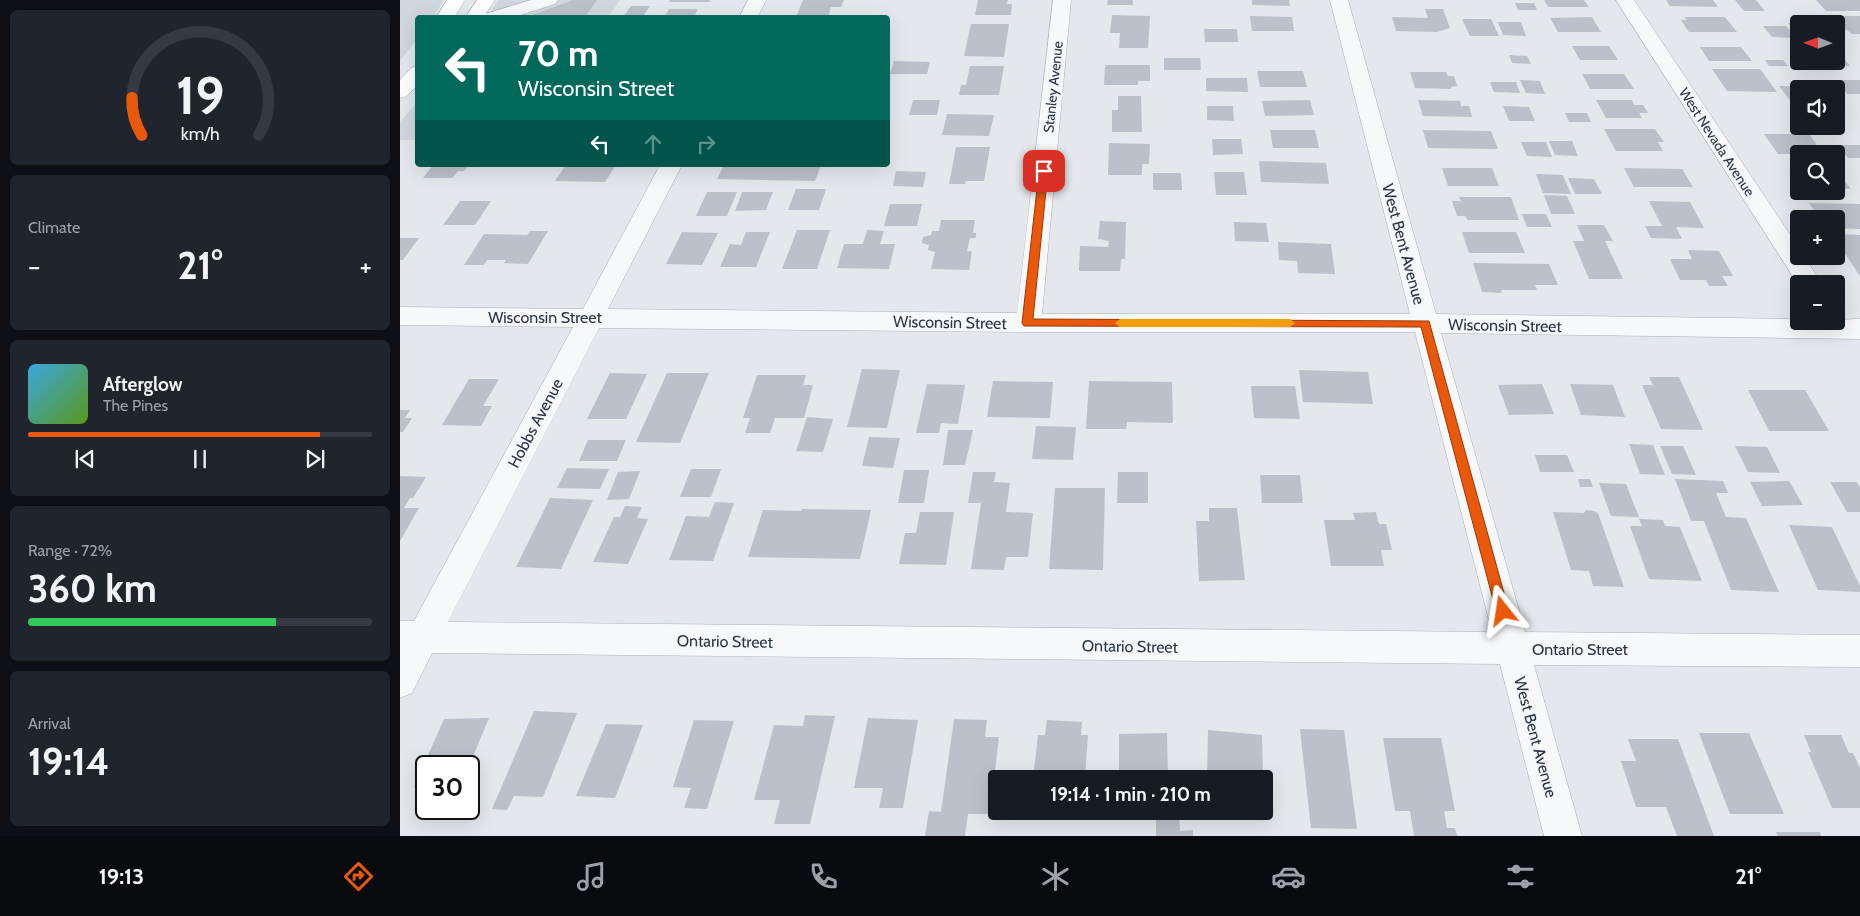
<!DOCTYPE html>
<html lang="en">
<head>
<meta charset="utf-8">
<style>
  :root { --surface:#171b24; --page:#20242c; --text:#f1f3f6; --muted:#9ea1a6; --line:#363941; --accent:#ea580c }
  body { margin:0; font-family:Cabin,sans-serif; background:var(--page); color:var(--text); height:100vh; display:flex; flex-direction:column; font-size:19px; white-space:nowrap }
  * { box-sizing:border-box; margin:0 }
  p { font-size:16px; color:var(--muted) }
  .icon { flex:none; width:28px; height:28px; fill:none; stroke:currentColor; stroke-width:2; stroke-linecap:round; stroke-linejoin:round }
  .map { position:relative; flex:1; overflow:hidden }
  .details { display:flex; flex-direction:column; gap:10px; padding:10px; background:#0d0f14; width:400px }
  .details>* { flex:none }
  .hud { position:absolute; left:15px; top:15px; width:475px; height:152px; border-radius:5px; box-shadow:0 5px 20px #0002; background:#00695c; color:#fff; overflow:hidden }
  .needle { width:32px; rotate:271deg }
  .fabs { position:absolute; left:1390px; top:15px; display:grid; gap:10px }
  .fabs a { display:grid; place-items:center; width:55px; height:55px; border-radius:5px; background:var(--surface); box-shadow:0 5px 20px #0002; font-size:25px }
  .speed { position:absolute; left:15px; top:755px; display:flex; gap:10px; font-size:25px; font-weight:700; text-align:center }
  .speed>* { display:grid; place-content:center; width:65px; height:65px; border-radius:50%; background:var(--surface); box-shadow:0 5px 20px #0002; line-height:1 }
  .speed .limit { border:2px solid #111; border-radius:8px; background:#fff; color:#111 }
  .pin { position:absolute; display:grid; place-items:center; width:42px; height:42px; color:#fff; margin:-21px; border-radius:10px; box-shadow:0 2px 8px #0006 }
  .me { position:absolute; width:55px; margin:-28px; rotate:345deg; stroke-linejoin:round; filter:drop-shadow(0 0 4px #0008) }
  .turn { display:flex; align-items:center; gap:18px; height:105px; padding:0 20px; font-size:22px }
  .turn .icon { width:65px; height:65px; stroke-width:2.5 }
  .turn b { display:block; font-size:35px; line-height:42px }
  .lanes { display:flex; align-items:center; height:48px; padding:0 20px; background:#0003; justify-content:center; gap:25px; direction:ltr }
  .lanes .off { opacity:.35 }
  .big { font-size:38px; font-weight:700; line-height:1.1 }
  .details .tile { flex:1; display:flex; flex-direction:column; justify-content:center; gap:8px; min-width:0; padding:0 18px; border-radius:8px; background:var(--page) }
  .details .dial { align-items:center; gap:0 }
  .dial svg { height:130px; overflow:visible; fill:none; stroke:var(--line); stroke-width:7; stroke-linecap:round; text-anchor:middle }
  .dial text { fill:var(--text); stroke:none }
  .song { display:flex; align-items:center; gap:15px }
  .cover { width:60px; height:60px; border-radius:8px; background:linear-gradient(135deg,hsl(200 70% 55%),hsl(90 70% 35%)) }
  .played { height:5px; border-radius:2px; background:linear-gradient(90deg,var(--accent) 85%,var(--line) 85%) }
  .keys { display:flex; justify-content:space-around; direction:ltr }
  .heat { display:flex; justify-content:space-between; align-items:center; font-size:28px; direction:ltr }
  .charge { height:8px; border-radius:4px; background:linear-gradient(90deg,#34c759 72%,var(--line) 0) }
  .trip { position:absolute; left:588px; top:770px; width:285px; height:50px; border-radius:5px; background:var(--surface); box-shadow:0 5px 20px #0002; font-weight:700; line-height:50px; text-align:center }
  .tabs { display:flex; height:80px; justify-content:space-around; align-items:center; background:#090b0e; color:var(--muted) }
  .tabs .icon { width:35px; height:35px }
  .tabs .on { color:var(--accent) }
  .tabs b { font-size:22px; color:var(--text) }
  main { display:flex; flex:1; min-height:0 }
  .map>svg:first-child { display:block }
  .built { fill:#d2d6de }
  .building { fill:#bbc0ca }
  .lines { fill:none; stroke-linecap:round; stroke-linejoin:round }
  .minor-casing { stroke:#a9aeb7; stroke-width:1 }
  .major-casing { stroke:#a3abb8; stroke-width:1 }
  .minor { fill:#f7f8fa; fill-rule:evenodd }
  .major { fill:#fff; fill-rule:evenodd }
  .route { fill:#ea580c; stroke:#983908 }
  .slow { fill:#f59e0b }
  .labels { text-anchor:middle; stroke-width:4.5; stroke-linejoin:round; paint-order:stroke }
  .far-street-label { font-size:14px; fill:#2b3445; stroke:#f4f6f9 }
  .street-label { font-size:16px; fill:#2b3445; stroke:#f4f6f9 }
</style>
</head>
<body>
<main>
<section class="details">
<div class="tile dial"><svg viewBox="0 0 100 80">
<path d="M14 69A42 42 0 1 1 86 69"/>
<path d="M14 69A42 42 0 0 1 8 46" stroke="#ea580c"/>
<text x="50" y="56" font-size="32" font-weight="700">19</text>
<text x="50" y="72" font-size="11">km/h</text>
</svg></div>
<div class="tile"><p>Climate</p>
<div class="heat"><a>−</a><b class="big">21°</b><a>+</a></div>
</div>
<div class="tile">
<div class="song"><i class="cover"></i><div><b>Afterglow</b><p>The Pines</p></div></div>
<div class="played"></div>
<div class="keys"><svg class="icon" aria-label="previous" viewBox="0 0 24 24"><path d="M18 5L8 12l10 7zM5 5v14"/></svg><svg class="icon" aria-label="pause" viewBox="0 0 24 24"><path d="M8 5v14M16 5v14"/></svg><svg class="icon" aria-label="next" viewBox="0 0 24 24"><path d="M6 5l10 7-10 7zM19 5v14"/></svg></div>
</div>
<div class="tile"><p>Range · 72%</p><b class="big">360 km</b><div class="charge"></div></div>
<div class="tile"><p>Arrival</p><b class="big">19:14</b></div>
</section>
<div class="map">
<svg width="1460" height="836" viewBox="0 0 1460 836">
  <rect width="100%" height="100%" fill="#e4e7ec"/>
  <path class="built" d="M0,0H44L33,17L18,18L17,39L0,61Z
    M98,0H220L208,17L87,18Z
    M17,102V140H0V122Z"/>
  <path class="building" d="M173,0H197L184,18H131L133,15Z
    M270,0H310L309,2H269Z
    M403,0H444L441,7H431L428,17H396Z
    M578,0H608L607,4H612L611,15H575Z
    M708,0H733V5H707Z
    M852,0H889L890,6L852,5Z
    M1144,0H1184L1189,7H1148Z
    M1266,0H1313L1318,7L1270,6Z
    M1335,0H1356L1365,11H1344Z
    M1416,0H1460V11H1426Z
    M1115,3H1134L1137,10H1118Z
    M231,6H250L243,16H224Z
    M269,9H298L293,18H264Z
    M1025,9H1043L1050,28L1037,32L996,31L992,17L1028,18Z
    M712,15L750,16L748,48H719L720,33H710Z
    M850,16L892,17L894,31H852Z
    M1421,16H1460V34H1452L1447,30H1436V24H1428Z
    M1192,17L1201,32H1158L1150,18Z
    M1284,17H1325L1337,32H1289L1281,20H1287Z
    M1062,19H1091L1099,36H1070Z
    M1098,22H1121L1126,36L1103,35Z
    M1388,23H1399V36Z
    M571,24H609L604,57L564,56Z
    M1363,26H1386L1396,38L1372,37Z
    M804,29H837L838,42H805Z
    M1172,46H1209L1218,60H1180Z
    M1300,47H1341L1352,61H1309Z
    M1436,51H1438L1450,66L1430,65L1426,61H1436Z
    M1109,55L1127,56L1131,64L1112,63Z
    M764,58H800L801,70H764Z
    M1365,60H1383L1388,66H1369Z
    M494,61L530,62L527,74H490Z
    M705,65H750V81H738V85H704Z
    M570,66H604L599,95H559L561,85H566Z
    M1312,69H1360L1377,92L1327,91Z
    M857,71H903L907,87H860Z
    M1010,72H1046L1048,76H1054L1057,86L1051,87V89L1015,88Z
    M1182,74H1224L1234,89H1190Z
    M806,78H847L848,92L806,91Z
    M1120,80L1140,81L1145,94L1126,93Z
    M1436,80H1460V94H1447Z
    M1090,82H1116L1120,93L1094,92Z
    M1379,86H1405L1407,89H1399V112Z
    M718,96H741L742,132H712V110H718Z
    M513,100H540L537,115H509Z
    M910,100L914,115L865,116L862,101Z
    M1018,100L1060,101L1061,106H1069L1072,117L1023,116Z
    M1196,100H1232L1234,105H1243L1248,113H1239L1242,118H1206Z
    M807,106H833L834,121L807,120Z
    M1103,106L1129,107L1135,121H1109Z
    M1165,113H1187L1191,122H1169Z
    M547,114L594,115L589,136L542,135Z
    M1204,129H1255L1264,142H1258L1263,151H1216Z
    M870,130H915L919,148H873Z
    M1023,130L1091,131L1098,149L1028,148Z
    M1364,134H1409L1423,154H1378Z
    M812,139H841L843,154L813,155Z
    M1149,141H1172L1178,156L1155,155Z
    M1121,142H1146L1152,157L1127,156Z
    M709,143L750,144L749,164H742V175H708Z
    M1438,145H1460V158H1448Z
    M556,147H590L584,181H566L565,184H549Z
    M859,161L926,163L929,184L861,182Z
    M33,165H69L64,171H58L52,178H23Z
    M166,165H216L205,182L155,181Z
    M324,165H421L415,181L317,179Z
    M1042,168H1092L1099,186H1048Z
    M1224,168L1282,169L1293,187H1234Z
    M1389,169H1399V183Z
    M496,171L526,172L523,187L493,186Z
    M1436,171L1451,189H1436Z
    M814,172H844L847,195H816Z
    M753,173H781L782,190H753Z
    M1136,174L1163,175L1171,194L1143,193Z
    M1168,178L1194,179L1202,194H1175Z
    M396,189H426L419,210H388Z
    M307,192H337L327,216H296Z
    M342,192H373L366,210L335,211Z
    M1144,195L1167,196L1175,214H1151Z
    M1059,197H1111L1119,220H1067L1066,216H1057L1052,201H1061Z
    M60,201H91L75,225H43Z
    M1249,201L1290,202L1304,228L1276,227L1282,239L1251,238L1245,226H1262Z
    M1409,203L1460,204V229L1436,228V219H1420Z
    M490,204H522L517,226H484Z
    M1122,214H1146L1152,227H1127Z
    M541,220H575L573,233H576V238H570L567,251H572L569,270L531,269L535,252L528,250L529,245L522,243L523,237L531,235L532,231H539Z
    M700,221L726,222L725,259H721L720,271H679L680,246L708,247L709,241L698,239Z
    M834,222L866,223L869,242L835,241Z
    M1177,225H1204L1213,241H1205L1223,279H1189L1173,241H1184Z
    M397,230H430L417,269H382Z
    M467,230L484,231L480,244H495L489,269L437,268L444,244H463Z
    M130,231H148L128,264L104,263L106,260H87L84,265H64L84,234L127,235Z
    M282,232L318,233L302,265L266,264Z
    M346,232H370L356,267H320L330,244L341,245Z
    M1062,232H1116L1125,253H1069Z
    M1436,234L1460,235V276L1436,240Z
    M0,238H19L3,260H0Z
    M878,242L931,244L935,274L898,273L897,261L879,260Z
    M1288,250L1319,251L1333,276H1322L1328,286H1309L1306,280H1280L1270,259H1292Z
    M1073,263L1149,264L1158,285H1135L1137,290H1101L1102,293L1082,292Z
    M462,369L500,370L487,428L447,427Z
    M899,370L968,372L973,404L903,402Z
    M210,373L247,374L226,419H187Z
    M267,373H309L280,443L236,442Z
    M357,375H406L403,385H413L404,418H375L370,433H345L350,418H343Z
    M1249,377H1279L1303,430L1261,429L1242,385H1253Z
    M69,379H99L83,406H92L81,426L42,425Z
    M593,381L653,382L650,418L587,417Z
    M689,381L772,382L773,423L727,422L726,429H686Z
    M527,384L565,385L558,424L541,423L539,433H516Z
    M1142,384L1154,414L1109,415L1098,385Z
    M1170,384L1213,385L1225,417L1181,415Z
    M851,386H895L900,419L854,418Z
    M1348,390H1405L1429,431H1369Z
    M0,410H10L5,418H12L3,432H0Z
    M407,417L433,419L423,452L396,451Z
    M636,426L676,427L673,460L632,459Z
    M548,430H573L565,465H543Z
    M469,437L500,438L493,468L462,466Z
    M188,440H226L217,461H179Z
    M1229,444L1253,445L1265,475L1240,474Z
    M1260,446H1283L1296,475L1272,474Z
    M1335,446L1367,447L1380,473L1348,472Z
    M1135,455H1167L1174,472H1140Z
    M167,468L209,469L200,489L157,488Z
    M291,469H321L311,497H280Z
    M504,470H529L524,503H498Z
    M240,471L229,499L207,500L218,472Z
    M573,472H596L594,482L610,483L606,512L633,513L628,557H606L604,570L571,569L581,503H568Z
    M718,472H748V503H717Z
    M860,475H900L903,503H862Z
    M0,476L26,477L13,498H10L4,508H19L0,541Z
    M1178,479H1190L1193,487H1180Z
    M1275,479L1323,481L1328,493H1316L1326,517L1346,518L1379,592L1331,590L1304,521H1291Z
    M1389,481L1403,505L1362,506L1350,482Z
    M1430,482H1457L1460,488V512H1447Z
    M1199,483L1226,484L1239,517L1211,516Z
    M655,488H705L703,570L649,569Z
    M150,498L193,500L161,569L116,567Z
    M315,502L334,503L313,561L269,560L286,516L309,517Z
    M225,506L242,507L237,518L248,519L228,564L193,562L214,517H220Z
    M809,508H837L845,580L799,581L796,521H809Z
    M402,509L471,510L460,559L348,557L363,510L401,511Z
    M1186,510L1194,511L1198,513L1224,587L1193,586L1189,571L1171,570L1153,512L1184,513Z
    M520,512H554L546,565L499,564L505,533H516Z
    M976,512L979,524H986L992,550H981L984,566H931L924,520H955L953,513Z
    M1239,519L1263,520L1265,526L1280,527L1302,581L1249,579L1230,526H1242Z
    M1389,525L1432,527L1460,586V592L1418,590Z
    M134,711L177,713L143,797L114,796L107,810L92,809Z
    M405,715L435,716L410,824H374L380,800H354L374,725L403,726Z
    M89,718L69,766H26V786L14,787L44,719Z
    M468,718L518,720L503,808H479L483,788H454Z
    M554,719L587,720L585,737H599L590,814H568L565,836H525L529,811L541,812Z
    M294,720L334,721L307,809L284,808L291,788L273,787Z
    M647,720L682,722L681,735H688L685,779H633L638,735H645Z
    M206,724L243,725L215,798L176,796Z
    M900,729L944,730L957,829L911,828Z
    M808,730L862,735L863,779H807Z
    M767,733L768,779H719V734Z
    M1299,733H1349L1384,814H1330Z
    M1404,735H1441L1449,753H1453L1460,768V808H1432L1408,752H1411Z
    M983,738H1041L1055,811H1044L1047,828H1055L1057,836H1014L1010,811H995Z
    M1228,739H1278L1314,836H1277L1266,807H1236L1221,761H1236Z
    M26,791V809H51L49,815L16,816Z
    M756,811H779L780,831L793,830V836H756Z
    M1376,832H1420L1421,836H1377Z"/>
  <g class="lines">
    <defs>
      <path id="minor" d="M131,0H158L155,4L111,18H82L85,14Z
        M348,0H366L357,18H339Z
        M653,0H671L642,314H1010L930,0H948L1036,314L1399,319V321L1460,319V339L1041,333L1125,632L1460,635V667L1134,665L1182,836H1144L1100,664L32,653L12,693L0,698V621H14L173,327L0,325V307L183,309L260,165H282L208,309L617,313ZM199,328L628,332H1015L1092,632L48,622Z
        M1216,0H1234L1399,248V256H1404L1422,284H1399V286Z"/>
      <path id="major" d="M47,0H65L54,18H36Z
        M77,0H95L83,18H65Z
        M18,66V84L7,96L0,98V80L11,68Z"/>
    </defs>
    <use href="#minor" class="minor-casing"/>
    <use href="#major" class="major-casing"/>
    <use href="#minor" class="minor"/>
    <use href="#major" class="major"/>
  </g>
  <path class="route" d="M644,168L648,171L633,319L1029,321L1109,611L1107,615L1103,617L1098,615L1096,611L1021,327L624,326L622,323L639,171Z"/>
  <path class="slow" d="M720,319H890L895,323L890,327H720L715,323Z"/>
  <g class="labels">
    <g class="far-street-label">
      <text transform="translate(653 87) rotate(-84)" y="5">Stanley Avenue</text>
      <text transform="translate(1317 142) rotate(57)" y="5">West Nevada Avenue</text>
    </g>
    <g class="street-label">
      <text transform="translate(1004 244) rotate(75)" y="6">West Bent Avenue</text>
      <text x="145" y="323">Wisconsin Street</text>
      <text transform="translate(550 322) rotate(1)" y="6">Wisconsin Street</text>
      <text transform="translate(1105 325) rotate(1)" y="6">Wisconsin Street</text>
      <text transform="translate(135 423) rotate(-62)" y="6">Hobbs Avenue</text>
      <text transform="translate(325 641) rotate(1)" y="6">Ontario Street</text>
      <text transform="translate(730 646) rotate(1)" y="6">Ontario Street</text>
      <text x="1180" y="655">Ontario Street</text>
      <text transform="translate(1136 737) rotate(75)" y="6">West Bent Avenue</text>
    </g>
  </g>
</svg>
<div class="fabs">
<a><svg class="needle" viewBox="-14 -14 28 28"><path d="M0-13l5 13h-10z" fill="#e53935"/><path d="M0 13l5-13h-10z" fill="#9ea1a6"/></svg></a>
<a><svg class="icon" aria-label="sound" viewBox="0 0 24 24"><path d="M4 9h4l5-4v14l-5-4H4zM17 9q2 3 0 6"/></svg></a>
<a><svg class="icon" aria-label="search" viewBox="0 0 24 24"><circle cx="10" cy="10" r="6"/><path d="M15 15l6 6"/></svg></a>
<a>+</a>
<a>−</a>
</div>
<div class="speed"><div class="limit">30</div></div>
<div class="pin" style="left:644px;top:171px;background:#d93025"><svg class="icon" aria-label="arrive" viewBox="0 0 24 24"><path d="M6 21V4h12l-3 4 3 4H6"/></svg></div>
<svg class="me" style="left:1103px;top:611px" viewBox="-20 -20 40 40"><path d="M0-17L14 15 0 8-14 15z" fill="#ea580c" stroke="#fff" stroke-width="4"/></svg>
<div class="trip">19:14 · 1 min · 210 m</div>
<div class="hud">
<div class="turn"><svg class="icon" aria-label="left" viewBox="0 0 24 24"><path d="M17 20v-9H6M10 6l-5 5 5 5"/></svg><div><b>70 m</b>Wisconsin Street</div></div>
<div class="lanes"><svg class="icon" aria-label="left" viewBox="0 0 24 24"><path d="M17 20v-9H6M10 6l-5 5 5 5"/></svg><svg class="icon off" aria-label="ahead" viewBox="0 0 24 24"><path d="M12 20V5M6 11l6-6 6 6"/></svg><svg class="icon off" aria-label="right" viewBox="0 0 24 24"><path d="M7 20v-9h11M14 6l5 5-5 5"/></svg></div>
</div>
</div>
</main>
<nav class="tabs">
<b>19:13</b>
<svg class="icon on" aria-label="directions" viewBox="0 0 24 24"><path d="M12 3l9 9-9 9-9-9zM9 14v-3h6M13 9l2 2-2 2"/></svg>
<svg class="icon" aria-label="music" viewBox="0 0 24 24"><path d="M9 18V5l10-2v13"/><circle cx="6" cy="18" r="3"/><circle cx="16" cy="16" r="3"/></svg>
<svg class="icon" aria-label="phone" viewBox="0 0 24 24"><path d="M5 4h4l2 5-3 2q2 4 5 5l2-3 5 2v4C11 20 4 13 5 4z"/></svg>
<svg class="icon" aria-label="climate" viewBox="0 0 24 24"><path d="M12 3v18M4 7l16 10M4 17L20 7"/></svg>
<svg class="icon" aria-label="car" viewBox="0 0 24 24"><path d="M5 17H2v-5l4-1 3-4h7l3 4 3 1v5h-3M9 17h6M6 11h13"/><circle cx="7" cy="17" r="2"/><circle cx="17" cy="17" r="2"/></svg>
<svg class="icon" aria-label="filters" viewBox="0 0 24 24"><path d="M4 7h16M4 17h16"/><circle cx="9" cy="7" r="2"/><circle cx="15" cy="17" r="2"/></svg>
<b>21°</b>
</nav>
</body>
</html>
